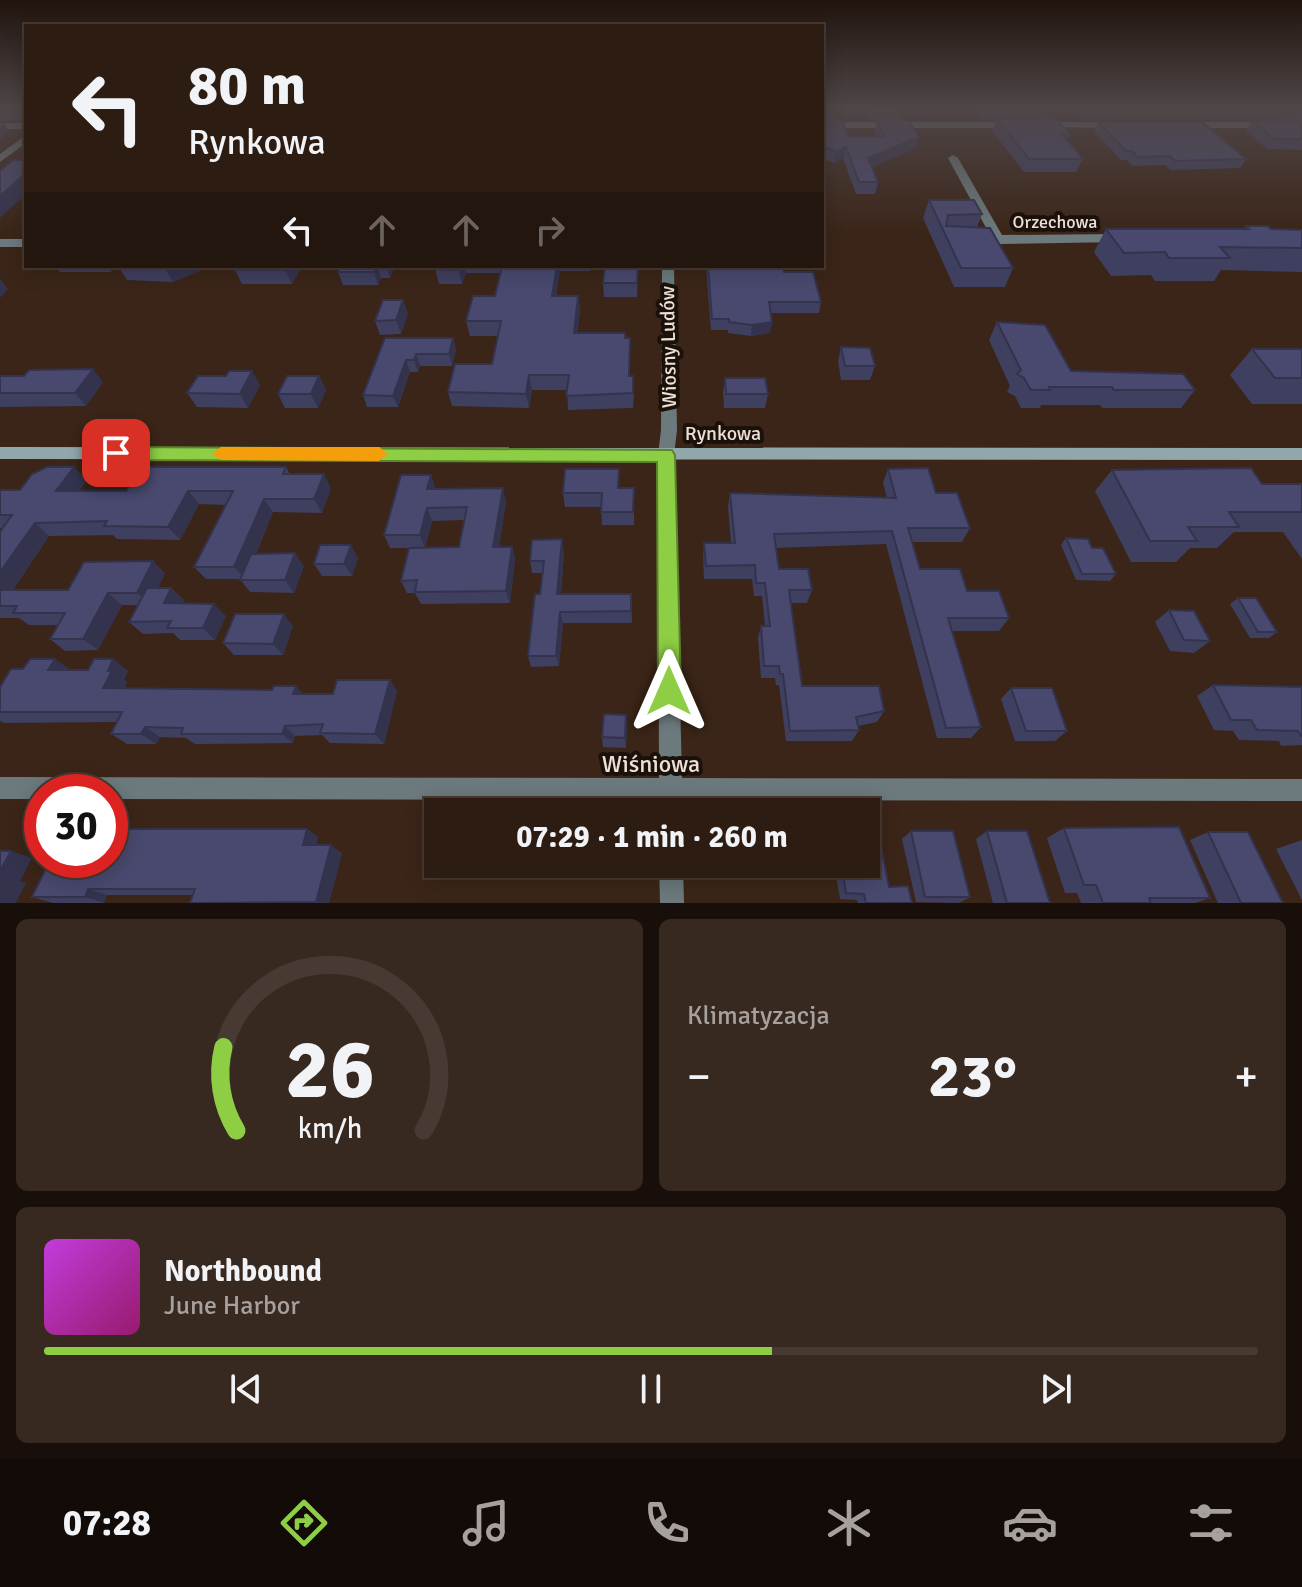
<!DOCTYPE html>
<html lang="pl">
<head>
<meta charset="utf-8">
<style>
  :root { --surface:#2c1c12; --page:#382920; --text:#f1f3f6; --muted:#a6a19f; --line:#483a32; --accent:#8dce44 }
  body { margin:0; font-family:Signika,sans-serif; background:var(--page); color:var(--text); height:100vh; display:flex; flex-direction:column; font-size:30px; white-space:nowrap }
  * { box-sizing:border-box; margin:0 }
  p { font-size:26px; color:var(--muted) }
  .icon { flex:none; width:44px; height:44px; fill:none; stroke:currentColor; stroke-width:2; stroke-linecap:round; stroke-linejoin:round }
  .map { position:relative; height:903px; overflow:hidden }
  .sheet { display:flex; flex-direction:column; gap:16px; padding:16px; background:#180f0a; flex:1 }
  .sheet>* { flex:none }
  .banner { position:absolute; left:24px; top:24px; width:800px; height:244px; border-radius:0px; box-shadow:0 4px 20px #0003,0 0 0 2px var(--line); background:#2c1c12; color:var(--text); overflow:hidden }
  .speed { position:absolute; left:24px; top:774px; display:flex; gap:16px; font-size:40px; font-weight:700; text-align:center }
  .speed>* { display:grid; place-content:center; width:104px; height:104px; border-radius:50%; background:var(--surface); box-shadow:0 4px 20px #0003,0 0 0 2px var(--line); line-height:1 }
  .speed .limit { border:12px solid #d22; background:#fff; color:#111 }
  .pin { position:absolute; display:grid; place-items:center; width:68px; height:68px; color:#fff; margin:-34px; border-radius:16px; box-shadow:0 4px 12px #0006 }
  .me { position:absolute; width:88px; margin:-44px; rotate:0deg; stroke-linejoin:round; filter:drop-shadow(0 0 6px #0008) }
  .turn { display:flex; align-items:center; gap:28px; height:168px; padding:0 32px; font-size:36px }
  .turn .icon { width:104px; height:104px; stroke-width:2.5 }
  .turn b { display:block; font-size:56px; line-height:68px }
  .lanes { display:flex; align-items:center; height:76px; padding:0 32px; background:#0003; justify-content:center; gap:40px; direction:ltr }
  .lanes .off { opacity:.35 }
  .big { font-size:60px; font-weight:800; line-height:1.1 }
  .sheet .tile { flex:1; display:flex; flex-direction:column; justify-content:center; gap:12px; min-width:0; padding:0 28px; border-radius:12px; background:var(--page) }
  .sheet .dial { align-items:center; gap:0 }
  .dial svg { height:208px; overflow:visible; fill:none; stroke:var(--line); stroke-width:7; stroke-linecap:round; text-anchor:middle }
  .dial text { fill:var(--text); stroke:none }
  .song { display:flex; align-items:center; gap:24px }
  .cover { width:96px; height:96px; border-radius:12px; background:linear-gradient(135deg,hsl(290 70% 55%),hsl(320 70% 35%)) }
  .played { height:8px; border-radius:4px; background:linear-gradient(90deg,var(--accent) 60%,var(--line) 60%) }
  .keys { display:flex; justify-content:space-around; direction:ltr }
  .heat { display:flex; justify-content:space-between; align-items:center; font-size:44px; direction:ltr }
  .sheet .tiles { flex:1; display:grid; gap:16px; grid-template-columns:1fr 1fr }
  .tile:last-child { grid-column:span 2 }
  .trip { position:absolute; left:424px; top:798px; width:456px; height:80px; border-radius:0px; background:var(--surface); box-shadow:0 4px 20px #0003,0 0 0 2px var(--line); font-weight:800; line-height:80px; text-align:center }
  .tab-bar { display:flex; height:128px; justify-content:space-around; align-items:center; background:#120b07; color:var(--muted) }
  .tab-bar .icon { width:56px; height:56px }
  .tab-bar .current { color:var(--accent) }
  .tab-bar b { font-size:36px; color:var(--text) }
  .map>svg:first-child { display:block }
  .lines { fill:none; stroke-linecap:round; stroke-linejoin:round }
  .street { fill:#6c7a7d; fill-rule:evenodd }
  .secondary { fill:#90a8ac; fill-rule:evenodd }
  .wall { fill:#3f3f5f }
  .shaded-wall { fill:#33334e }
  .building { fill:#49496f; stroke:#33334e; stroke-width:2 }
  .route { fill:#8dce44; stroke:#5c862c; stroke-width:2 }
  .slow { fill:#f59e0b }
  .labels { text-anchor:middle; stroke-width:8; stroke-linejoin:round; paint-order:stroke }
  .far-street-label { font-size:18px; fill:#eedfd7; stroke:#1b110b }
  .street-label { font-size:20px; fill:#eedfd7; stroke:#1b110b }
  .near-street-label { font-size:24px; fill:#eedfd7; stroke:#1b110b }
</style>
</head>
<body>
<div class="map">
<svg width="1302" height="903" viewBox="0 0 1302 903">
  <rect width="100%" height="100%" fill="#3b2518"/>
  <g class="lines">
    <path class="street" d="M822,122H1016L1021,125L1016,128H822Z
      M1044,122H1116L1121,125L1116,128L1041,127V123Z
      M1302,122V128H1184L1179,125L1184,122Z
      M0,123H26V129H0Z
      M26,135V143L0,162V154Z
      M953,155L958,158L1002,235L1120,234L1126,238L1120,242L999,244L971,242V236L990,235L948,158Z
      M0,239H26V247H0Z
      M662,266H674L677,430L674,455L682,778L1302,779V801L682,800L683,812H659V800L110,799V792H42V799H0V777L659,778L658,455L661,430Z
      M659,864H683L684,903H660Z"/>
    <path class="secondary" d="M0,447L1302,448V460L0,459Z"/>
  </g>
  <path class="wall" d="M0,107H26L25,120L0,121Z
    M822,107H837L835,119L824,120L848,137H877L874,131L877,120L916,148L872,167L878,182L875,194H856L843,158L834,163L822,158Z
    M845,107H896L899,113L898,119H869L867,114H847Z
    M974,107H1302V120L1229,117L1083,119L1076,112H1045L1042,119L1070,134L1067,141L1083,159L1076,172H1024L992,131L997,119H983Z
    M1252,121H1302V150L1267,149L1246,131Z
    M1098,122L1246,159L1240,168L1170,170L1165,165L1133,166L1127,160H1121L1094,131Z
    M929,200L982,214L977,227L1013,268L1005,287H954L923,218Z
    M1246,226L1271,229L1302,230V272L1221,270L1214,281H1155L1151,275L1111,276L1094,252L1106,229H1244Z
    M55,266H116L111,272H60Z
    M118,266H211L173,282L127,280Z
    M302,266L292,284H242L235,270Z
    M338,266H395L390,278H381L378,285H343L338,272L339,270Z
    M436,266H591L590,271H560L556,296H578L580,311L577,333L630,338V376L634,391L633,408L568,410L567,390H532L529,408L452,406L448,392L492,364L498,336H470L466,321L495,296L500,273H466L462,284H439L435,269Z
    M638,266L637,297H604L603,283Z
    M706,266H782L784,272L821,302L819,313H771L770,333L751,336L728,333V330H711Z
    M408,313L401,334L380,335L375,321Z
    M997,322L1071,371L1195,390L1181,408H1102L1100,405H1041L1040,408H1021L1015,396L1007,392L1010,386L989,340Z
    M385,338H453L456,350L452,366H420L418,372H410L398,407H367L363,395Z
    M841,347L875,366L870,380H841L838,361Z
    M1252,349H1302V404H1252L1230,375Z
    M0,376L103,382L86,406L0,407Z
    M319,376L326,390L318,408H285L278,394Z
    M725,378L768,394L765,408H724L723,392Z
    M260,385L248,408L197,407L187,393Z
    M286,467L290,474L331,488L322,513L273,512L256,554L304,566L294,593L250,592L240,579H206L194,567L226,505L199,504L180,540L117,539L113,535L49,536L13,590H68L165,573L158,588H171L184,600L182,603L226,616L215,640H180L173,633L143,634L129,622L138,605H122L98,650L65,651L50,639L58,625H29L19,618H0V532L3,528H0V490H20L87,480L79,491H126Z
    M619,469V488H634V525H602L601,507H565L563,493Z
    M888,469L936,493L970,528L962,542H912L920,569L967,591L1009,618L999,631H951L981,727L971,738H937L886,544L776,548L779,569L812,590L807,603H791L802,686L884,711L877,722L858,726L859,730L852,741H786L779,685H776L775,678H761L758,638L761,626H765L762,596H754L752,579H704L703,556L704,543H731L728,507L730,493L887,498L883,483Z
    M1112,470L1262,484H1302V559L1283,532H1234L1217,548H1190L1176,562H1131L1095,491Z
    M435,489L506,501L499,547H512L515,559L510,603L421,604L415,593H407L401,581L459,547L464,520L432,521L425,548H390L384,535Z
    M1066,538L1092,548L1116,574L1110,581L1076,580L1061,545Z
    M564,552L561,594H631L632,623H563L559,666L531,667L528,656L540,594L542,573H532L530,561Z
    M358,558L352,576H322L314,564Z
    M1238,598L1277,632L1269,638H1250L1230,604Z
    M1169,610L1210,641L1194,653L1170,651L1155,622Z
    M293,626L283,655H234L223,643Z
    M113,659L128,671L124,680L127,682L124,689L272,690L296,686L303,694H333L390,680L397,691L384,744L330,743L322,735L295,736L293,743L195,744L186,738L160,737L156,744H127L111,734L117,722L4,723L0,721V687L23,669L88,670Z
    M1213,685L1302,687V745L1281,746L1279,741L1239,740L1233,731L1214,730L1197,696Z
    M1011,688L1067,731L1055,741H1015L1001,699Z
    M627,725L626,748L603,747L602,737Z
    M1064,828L1210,898L1195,903H1081L1077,893H1065L1047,838Z
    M307,829L318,837L316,845L342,853L329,903H190L193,895H107L104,903H53L32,897Z
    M911,831L970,897L959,903L916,902L902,839Z
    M987,831L1050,903H993L976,839Z
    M1208,832L1283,903H1218L1190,840Z
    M1302,840V900L1276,849Z
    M834,864H866L889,887L912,903H858L857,900L840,899Z"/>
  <path class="shaded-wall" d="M23,107H26L25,120L19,110Z
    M3,122L10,132L0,140V125Z
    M919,137L916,148L866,169L868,158Z
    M846,147L843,158L834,163L836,152Z
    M26,173V194L0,218V196Z
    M106,266H116L111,272Z
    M170,266H211L173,282L165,268Z
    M288,266H302L292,284L285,270Z
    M377,266L381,278L378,285L374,272Z
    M386,266H395L390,278Z
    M460,266H464L466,273L462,284L459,270Z
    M557,266H559L560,271L554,311L552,296Z
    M0,279L8,289L0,298Z
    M578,296L580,311L576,347L574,333Z
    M403,300L408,313L401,334L396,320Z
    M772,322L770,333L751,336L752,325Z
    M453,338L456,350L452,366L449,354Z
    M416,354L420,366L418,372L414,360Z
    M406,360L410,372L398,407L393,396Z
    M93,369L103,382L86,406L75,393Z
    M252,371L260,385L248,408L240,394Z
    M529,375L532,390L529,408L526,394Z
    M319,376L326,390L318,408L311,394Z
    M74,467L87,480L70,505L56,491Z
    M324,474L331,488L322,513L314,499Z
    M431,475L436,489L432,502L427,489Z
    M503,488L506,501L497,559L493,547Z
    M188,491L199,504L180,540L168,527Z
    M264,499L273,512L245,579L234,567Z
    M427,508L432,521L425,548L420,535Z
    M35,523L49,536L5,602L0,598V572Z
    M562,539L564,552L560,606L557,594Z
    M351,545L358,558L352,576L344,564Z
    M512,547L515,559L510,603L506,591Z
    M295,553L304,566L294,593L285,580Z
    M153,561L165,573L150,605L137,593Z
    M171,588L184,600L176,615L164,603Z
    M108,593L122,605L98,650L83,639Z
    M214,604L226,616L215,640L203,628Z
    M560,612L563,623L559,666L556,656Z
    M284,614L293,626L283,655L273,644Z
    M55,659L71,670H48Z
    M113,659L128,671L124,680L127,682L118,699L103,688L108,671Z
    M390,680L397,691L384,744L375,734Z
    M296,686L306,697L293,694Z
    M626,715L627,725L626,748L625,738Z
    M285,726L295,736L293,743L282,734Z
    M145,727L160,737L156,744L141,734Z
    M307,829L318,837L314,853L303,845Z
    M331,845L342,853L329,903H319L316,902Z
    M11,851L32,858L20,881L26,883L16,903H0V871Z
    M88,889L107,895L104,903L85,897Z"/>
  <path class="building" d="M0,107H23L19,110L0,111Z
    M848,107H896L899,113H870L868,108Z
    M985,107H1045L1046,109H987Z
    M1086,107H1194L1087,109Z
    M1250,107H1302V110Z
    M822,118L824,120H842L848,137H885L877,120H907L919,137L868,158L878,182H859L846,147L836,152L822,146Z
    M997,119H1057L1070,134H1062L1083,159H1029Z
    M1252,121H1302V139H1274Z
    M1098,122H1202L1246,159L1175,161L1170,156L1138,157L1132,151H1126Z
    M13,160H26V173L0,196V171Z
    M929,200H974L982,214L948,215L946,226L990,228L1013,268H961Z
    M1246,226H1268L1271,229L1302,230V248L1220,247L1230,258H1169L1165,252L1124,253L1106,229H1249Z
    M118,266H170L165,268Z
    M237,266H288L285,270H235Z
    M341,266H377L374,272H338Z
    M436,266H460L459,270L435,269Z
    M502,266H557L552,296H578L574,333H625V338H630L629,376H633V393L566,396L569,375H529L526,394L448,392L455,364H492L501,321H466L473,296H495Z
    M605,266H638L637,283H603Z
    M708,266H782L784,272H813L821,302H769L772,322L752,325L729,322V319H712Z
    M383,300H403L396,320L375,321Z
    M997,322L1045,325L1071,371L1183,374L1195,390H1114L1112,387H1049L1050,390H1031L1024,378L1017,374L1021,370Z
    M385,338H453L449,354H416L414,360H406L393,396L363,395Z
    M841,347L870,348L875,366H845Z
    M1252,349H1302V378H1275Z
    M93,369L75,393H0V376H24L29,370Z
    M229,371H252L240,394L187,393L198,376H226Z
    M287,376H319L311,394H278Z
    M725,378H765L768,394H726Z
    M47,467H74L56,491H126L141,467H286L283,474H324L314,499H264L234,567H194L233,491H188L168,527L104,526L107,521L35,523L0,572V532L12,515H0V490H20L32,474Z
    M928,468L936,493H957L970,528H908L920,569H960L967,591H999L1009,618H948L981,727L946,728L892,531L774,534L779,569H808L812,590H789L802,686H879L884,711L856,717L859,730L790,731L783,674H780L779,666H764L761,626H770L765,583H756L755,565L706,566L704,543H735L730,493L896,498L888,469Z
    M1251,468L1262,484H1302V512H1229L1239,527H1188L1197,541H1150L1112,470Z
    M565,469H619L618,488H634L633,512H601L602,493H563Z
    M401,475H431L427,489H431L503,488L493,547H512L506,591L415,592L417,580L401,581L409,548L459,547L467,507L427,508L420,535H384Z
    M1066,538L1088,539L1092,548H1103L1116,574H1082Z
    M562,539L557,594H631V611L560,612L556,656H528L535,594H540L544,561H530L532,540Z
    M320,545H351L344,564H314Z
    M295,553L285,580H240L251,554Z
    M153,561L137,593H108L83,639H50L65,613H13L17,606H0V590H68L84,562Z
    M147,588H171L164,603L214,604L203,628H167L171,621L129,622Z
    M1238,598H1256L1277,632H1258Z
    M1169,610L1194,611L1210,641L1184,640Z
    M235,614H284L273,644L223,643Z
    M30,659H55L48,670H88L94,659H113L108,671H112L103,688L272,690L274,686H296L293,694H333L337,680H390L375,734L320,733L323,724L285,726L282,734H181L183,728L145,727L141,734H111L122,712H0V687L11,669H23Z
    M1213,685L1302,687V736H1301L1298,731L1257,730L1251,720H1231Z
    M1011,688H1052L1067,731H1026Z
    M604,714L626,715L625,738L602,737Z
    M1179,827L1210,898H1149L1151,903H1103L1096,885H1084L1064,828Z
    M110,829H307L303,845H331L316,902L190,903L195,889H88L85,897H32L50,860H110Z
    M866,831H878L889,887L908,886L912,903H866L864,894L846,893L842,864H866Z
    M911,831H953L970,897H925Z
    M987,831H1027L1050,903H1007Z
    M1208,832H1248L1283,903H1241Z
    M0,851H11L0,871Z"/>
  <linearGradient id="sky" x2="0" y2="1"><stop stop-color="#20140d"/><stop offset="0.46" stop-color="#4f4648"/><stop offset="1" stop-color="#4f4648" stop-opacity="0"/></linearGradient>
  <rect width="1302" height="234" fill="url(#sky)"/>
  <path class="route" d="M116,447L672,450L675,455L681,691L678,699L669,702L661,699L658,691L657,462L116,460L107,453Z"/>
  <path class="slow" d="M221,447H379L388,454L379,461L221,460L212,454Z"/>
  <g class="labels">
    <g class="far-street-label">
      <text x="1055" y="228">Orzechowa</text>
    </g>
    <g class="street-label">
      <text transform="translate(668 347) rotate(-91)" y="7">Wiosny Ludów</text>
      <text x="723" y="440">Rynkowa</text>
    </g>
    <g class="near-street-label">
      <text x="651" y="772">Wiśniowa</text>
    </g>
  </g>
</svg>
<div class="speed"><div class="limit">30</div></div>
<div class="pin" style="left:116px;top:453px;background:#d93025"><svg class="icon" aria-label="arrive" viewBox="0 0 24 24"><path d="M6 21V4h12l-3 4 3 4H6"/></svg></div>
<svg class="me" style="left:669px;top:691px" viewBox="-20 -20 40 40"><path d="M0-17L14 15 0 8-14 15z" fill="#8dce44" stroke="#fff" stroke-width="4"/></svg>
<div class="trip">07:29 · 1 min · 260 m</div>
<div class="banner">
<div class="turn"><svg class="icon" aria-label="left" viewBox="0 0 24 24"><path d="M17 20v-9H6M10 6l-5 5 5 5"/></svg><div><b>80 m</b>Rynkowa</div></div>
<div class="lanes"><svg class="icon" aria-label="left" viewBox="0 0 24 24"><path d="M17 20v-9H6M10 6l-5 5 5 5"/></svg><svg class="icon off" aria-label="ahead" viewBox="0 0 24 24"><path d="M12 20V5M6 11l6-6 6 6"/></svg><svg class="icon off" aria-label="ahead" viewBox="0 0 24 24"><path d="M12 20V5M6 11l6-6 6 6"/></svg><svg class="icon off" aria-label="right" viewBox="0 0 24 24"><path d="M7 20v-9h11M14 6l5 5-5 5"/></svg></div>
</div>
</div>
<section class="sheet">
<div class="tiles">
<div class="tile dial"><svg viewBox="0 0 100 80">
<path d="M14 69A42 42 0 1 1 86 69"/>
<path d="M14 69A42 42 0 0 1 9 37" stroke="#8dce44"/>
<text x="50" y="56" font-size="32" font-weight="700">26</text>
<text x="50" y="72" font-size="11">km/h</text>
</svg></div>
<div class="tile"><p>Klimatyzacja</p>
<div class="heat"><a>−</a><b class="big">23°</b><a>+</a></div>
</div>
<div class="tile">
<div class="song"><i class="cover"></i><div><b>Northbound</b><p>June Harbor</p></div></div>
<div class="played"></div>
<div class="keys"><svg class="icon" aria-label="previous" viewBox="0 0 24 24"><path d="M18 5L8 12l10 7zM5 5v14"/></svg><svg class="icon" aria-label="pause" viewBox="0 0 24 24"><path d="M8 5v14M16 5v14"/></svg><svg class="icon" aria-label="next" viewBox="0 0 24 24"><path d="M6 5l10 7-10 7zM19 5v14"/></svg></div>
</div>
</div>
</section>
<nav class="tab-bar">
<b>07:28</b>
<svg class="icon current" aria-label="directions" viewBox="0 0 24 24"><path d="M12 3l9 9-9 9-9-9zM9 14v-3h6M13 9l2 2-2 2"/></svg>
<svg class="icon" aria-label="music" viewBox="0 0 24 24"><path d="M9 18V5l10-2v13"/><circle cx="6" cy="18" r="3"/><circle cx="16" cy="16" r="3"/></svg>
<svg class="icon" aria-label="phone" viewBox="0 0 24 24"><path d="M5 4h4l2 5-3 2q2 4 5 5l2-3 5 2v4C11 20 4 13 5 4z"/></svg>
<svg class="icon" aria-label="climate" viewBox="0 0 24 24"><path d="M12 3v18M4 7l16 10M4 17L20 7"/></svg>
<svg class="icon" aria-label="car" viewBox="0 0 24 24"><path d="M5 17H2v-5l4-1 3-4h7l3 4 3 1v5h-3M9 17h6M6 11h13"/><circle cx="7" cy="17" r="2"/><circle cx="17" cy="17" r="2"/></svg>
<svg class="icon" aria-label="filters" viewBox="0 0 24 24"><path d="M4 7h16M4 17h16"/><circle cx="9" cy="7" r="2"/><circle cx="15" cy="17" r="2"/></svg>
</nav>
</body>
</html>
